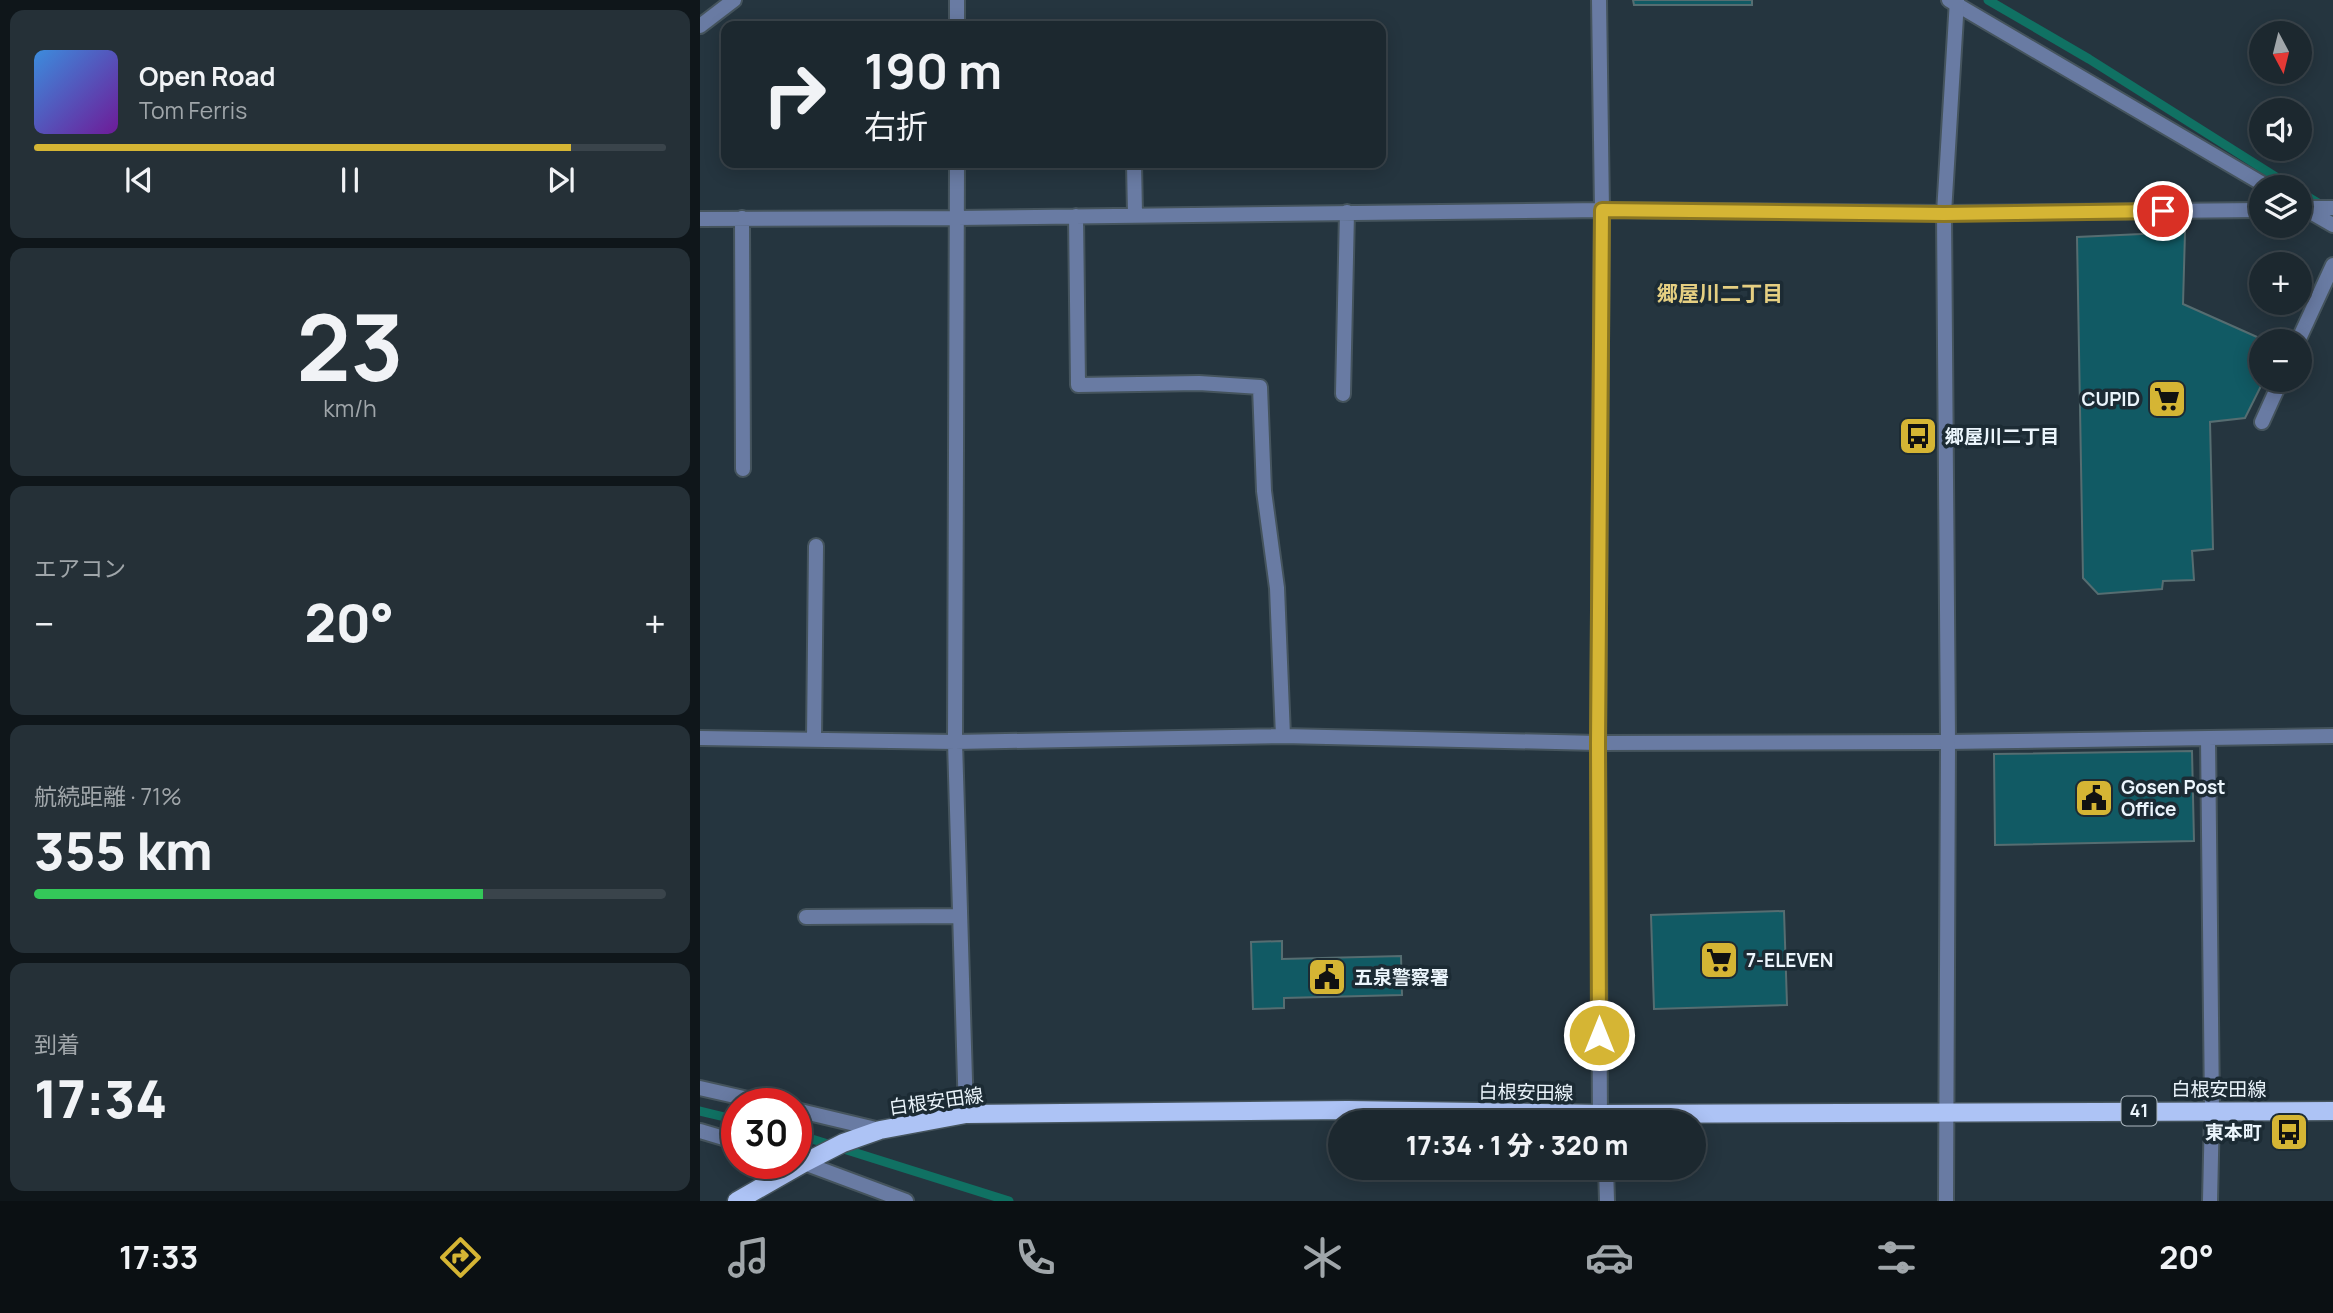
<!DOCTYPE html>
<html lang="ja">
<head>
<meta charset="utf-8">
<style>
  :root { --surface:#1c282f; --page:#253037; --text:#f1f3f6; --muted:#a0a6aa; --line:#3a444b; --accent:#d5b534 }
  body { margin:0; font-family:Manrope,"Noto Sans JP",sans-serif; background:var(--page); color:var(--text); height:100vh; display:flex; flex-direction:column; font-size:26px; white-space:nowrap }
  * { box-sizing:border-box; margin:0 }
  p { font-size:23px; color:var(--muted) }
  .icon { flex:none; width:38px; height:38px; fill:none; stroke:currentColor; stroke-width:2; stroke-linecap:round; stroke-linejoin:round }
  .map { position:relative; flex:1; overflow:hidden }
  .details { display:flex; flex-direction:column; gap:10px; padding:10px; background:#0f161a; width:700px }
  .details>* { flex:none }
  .top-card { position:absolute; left:21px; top:21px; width:665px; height:147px; border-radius:14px; box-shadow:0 4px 18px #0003,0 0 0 2px var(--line); background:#1c282f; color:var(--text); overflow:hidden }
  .needle { width:46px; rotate:173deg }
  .fabs { position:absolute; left:1549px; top:21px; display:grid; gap:14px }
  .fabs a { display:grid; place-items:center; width:63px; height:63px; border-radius:50%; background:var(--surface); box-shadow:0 4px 18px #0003,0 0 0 2px var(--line); font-size:35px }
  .speed { position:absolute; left:21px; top:1088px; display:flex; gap:14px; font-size:35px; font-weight:700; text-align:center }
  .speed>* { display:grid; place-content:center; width:91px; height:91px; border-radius:50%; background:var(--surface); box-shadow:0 4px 18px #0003,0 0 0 2px var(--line); line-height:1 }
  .speed .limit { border:10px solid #d22; background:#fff; color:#111 }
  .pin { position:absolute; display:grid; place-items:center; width:60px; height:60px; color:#fff; margin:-30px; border:4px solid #fff; border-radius:50%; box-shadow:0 2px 7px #0007 }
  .me { position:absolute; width:77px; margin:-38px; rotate:0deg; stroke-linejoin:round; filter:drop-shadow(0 0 5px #0008) }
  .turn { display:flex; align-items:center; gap:24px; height:147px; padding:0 28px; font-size:32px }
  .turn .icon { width:91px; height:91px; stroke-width:2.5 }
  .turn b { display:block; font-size:49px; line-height:60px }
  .big { font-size:52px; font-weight:800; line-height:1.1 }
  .details .card { flex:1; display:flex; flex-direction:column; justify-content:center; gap:10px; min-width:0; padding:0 24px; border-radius:14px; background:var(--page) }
  .details .dial { align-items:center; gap:0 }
  .dial b { font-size:91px; line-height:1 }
  .song { display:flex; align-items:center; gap:21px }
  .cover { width:84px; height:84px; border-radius:10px; background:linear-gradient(135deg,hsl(210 70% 55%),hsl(280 70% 35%)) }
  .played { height:7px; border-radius:4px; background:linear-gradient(90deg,var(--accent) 85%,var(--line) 85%) }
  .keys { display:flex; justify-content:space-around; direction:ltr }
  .heat { display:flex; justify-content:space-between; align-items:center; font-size:38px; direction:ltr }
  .charge { height:10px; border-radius:5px; background:linear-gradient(90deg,#34c759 71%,var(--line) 0) }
  .trip { position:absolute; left:628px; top:1110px; width:378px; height:70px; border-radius:35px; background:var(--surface); box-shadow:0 4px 18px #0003,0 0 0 2px var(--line); font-weight:800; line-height:70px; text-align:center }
  .menu { display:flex; height:112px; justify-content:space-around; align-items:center; background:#0b1013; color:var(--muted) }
  .menu .icon { width:49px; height:49px }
  .menu .current { color:var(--accent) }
  .menu b { font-size:32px; color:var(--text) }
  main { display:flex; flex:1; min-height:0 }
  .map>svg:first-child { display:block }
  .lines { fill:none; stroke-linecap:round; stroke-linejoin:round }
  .stream { stroke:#107163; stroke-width:9 }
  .building { fill:#115a64; stroke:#566d71; stroke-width:2 }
  .minor-casing { stroke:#45545d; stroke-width:18 }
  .tertiary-casing { stroke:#45545d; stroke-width:18 }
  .primary-casing { stroke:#45545d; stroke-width:21 }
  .minor { stroke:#697ba3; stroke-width:14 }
  .tertiary { stroke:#697ba3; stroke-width:14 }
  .primary { stroke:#adc3f5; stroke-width:18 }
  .route-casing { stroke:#8a7622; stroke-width:18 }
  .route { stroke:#d5b534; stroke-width:12 }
  .labels { text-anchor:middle; stroke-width:7; stroke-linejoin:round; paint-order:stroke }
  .shield { fill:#1c2b34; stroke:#adb8c0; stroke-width:2 }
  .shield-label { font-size:18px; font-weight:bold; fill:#ebf5fc }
  .poi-label { font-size:19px; font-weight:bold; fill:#ebf5fc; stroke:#1c2b34; text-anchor:start }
  .street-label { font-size:19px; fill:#ebf5fc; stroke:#1c2b34 }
  .neighbourhood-label { font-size:21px; font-weight:bold; fill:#e5cf82; stroke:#1c2b34 }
</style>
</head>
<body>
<main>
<section class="details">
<div class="card">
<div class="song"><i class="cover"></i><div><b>Open Road</b><p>Tom Ferris</p></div></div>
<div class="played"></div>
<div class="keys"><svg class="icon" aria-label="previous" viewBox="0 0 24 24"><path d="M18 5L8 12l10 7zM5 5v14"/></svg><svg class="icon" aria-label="pause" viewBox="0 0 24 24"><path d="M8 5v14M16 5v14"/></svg><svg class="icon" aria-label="next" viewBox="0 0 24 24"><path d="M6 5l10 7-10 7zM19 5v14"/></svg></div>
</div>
<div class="card dial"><b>23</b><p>km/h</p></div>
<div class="card"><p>エアコン</p>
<div class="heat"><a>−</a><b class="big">20°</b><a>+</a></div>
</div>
<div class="card"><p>航続距離 · 71%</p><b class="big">355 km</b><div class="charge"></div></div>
<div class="card"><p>到着</p><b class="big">17:34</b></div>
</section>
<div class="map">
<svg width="1633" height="1201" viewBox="0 0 1633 1201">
  <rect width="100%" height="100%" fill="#25353f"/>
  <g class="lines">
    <path class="stream" d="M1288,0L1389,59L1592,187
      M1600,192L1625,207
      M0,1111L37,1120
      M96,1134L309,1201"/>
  </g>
  <path class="building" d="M933,0H1052V5H934Z
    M1485,232L1483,304L1566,341H1561V380H1564L1545,418L1510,422L1513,549L1492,551L1494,580L1463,581L1462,589L1398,594L1383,578L1377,237Z
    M1492,751L1494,841L1295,845L1294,754Z
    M1084,911L1087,1005L954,1009L951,915Z
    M582,941V959L701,956L702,995L584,998V1008L553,1009L551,942Z"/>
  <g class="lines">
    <defs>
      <path id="minor" d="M257,0V26
        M899,0L902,210L898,743L900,1122
        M1249,0L1568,187
        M0,26L34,0
        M257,163L255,742L266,1114
        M434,163L435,214
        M1600,206L1633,225
        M1604,208H1633
        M376,216L378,385L499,383L560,387L564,491L577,588L583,736
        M42,218L43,469
        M0,219L257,218L902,210L1244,213L1561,210
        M1598,341L1633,265
        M643,394L647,212
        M1562,422L1581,380
        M0,738L255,742L583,736L898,743L1248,742L1633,736
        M1508,739L1512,1110L1510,1201
        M114,740L116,546
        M106,917L260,916
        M0,1088L70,1104
        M96,1110L180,1130
        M0,1131L37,1142
        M906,1167L907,1201"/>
      <path id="tertiary" d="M104,1163L206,1201
        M1246,1201L1248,742L1244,213L1257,0"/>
      <path id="primary" d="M37,1201L104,1163L143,1143L180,1130L266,1114L648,1110L900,1114L1633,1111"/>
    </defs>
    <use href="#minor" class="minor-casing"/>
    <use href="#tertiary" class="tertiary-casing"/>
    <use href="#primary" class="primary-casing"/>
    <use href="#minor" class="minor"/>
    <use href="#tertiary" class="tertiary"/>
    <use href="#primary" class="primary"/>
  </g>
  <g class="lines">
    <defs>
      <path id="route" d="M899,1035L898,743L902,210L1244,214L1463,211"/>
    </defs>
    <use href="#route" class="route-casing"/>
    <use href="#route" class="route"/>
  </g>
  <defs>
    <symbol id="supermarket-square" viewBox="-11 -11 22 22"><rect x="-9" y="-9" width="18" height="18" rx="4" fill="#d5b534" stroke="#1c2b34"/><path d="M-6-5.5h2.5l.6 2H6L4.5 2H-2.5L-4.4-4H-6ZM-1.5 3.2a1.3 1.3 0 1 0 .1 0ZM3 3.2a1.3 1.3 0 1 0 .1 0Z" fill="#111"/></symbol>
    <symbol id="bus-square" viewBox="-11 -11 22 22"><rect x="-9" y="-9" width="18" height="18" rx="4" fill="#d5b534" stroke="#1c2b34"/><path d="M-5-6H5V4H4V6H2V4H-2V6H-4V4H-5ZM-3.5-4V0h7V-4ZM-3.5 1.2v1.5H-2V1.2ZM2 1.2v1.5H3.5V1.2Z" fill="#111"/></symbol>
    <symbol id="civic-square" viewBox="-11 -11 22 22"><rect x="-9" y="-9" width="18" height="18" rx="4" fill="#d5b534" stroke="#1c2b34"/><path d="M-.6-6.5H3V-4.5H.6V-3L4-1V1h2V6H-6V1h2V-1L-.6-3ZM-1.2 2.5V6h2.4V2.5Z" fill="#111"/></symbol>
  </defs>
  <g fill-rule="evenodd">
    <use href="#supermarket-square" x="1445" y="377" width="44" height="44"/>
    <use href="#bus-square" x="1196" y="414" width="44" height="44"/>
    <use href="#civic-square" x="1372" y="776" width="44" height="44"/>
    <use href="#supermarket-square" x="997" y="938" width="44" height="44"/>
    <use href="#civic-square" x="605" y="955" width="44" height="44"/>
    <use href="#bus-square" x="1567" y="1110" width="44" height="44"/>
  </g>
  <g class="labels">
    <rect class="shield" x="1421.5" y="1096.5" width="35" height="29" rx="5"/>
    <g class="shield-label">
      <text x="1439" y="1117">41</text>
    </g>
    <g class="poi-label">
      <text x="1440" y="406" text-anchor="end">CUPID</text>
      <text x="1245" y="443">郷屋川二丁目</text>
      <text x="1421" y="794">Gosen Post<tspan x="1421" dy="22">Office</tspan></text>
      <text x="1046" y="967">7-ELEVEN</text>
      <text x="654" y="984">五泉警察署</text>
      <text x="1562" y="1139" text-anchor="end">東本町</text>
    </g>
    <g class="street-label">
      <text x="1519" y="1096">白根安田線</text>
      <text transform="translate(826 1092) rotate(1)" y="7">白根安田線</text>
      <text transform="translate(236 1101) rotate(-8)" y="7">白根安田線</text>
    </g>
    <g class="neighbourhood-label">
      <text x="1020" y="301">郷屋川二丁目</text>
    </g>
  </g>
</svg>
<div class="fabs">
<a><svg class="needle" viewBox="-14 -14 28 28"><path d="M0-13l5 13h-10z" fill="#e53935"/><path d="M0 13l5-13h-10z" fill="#a0a6aa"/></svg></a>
<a><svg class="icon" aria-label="sound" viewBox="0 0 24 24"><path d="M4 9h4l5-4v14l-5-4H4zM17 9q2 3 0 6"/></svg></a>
<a><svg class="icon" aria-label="layers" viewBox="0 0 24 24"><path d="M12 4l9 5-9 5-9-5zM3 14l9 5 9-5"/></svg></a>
<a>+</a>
<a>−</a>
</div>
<div class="speed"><div class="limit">30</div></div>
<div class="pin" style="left:1463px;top:211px;background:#d93025"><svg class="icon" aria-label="arrive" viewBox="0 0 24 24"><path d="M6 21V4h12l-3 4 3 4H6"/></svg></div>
<svg class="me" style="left:899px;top:1035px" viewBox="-20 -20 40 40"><circle r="17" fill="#d5b534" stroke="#fff" stroke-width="3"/><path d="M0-11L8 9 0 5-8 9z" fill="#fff"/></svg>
<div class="trip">17:34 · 1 分 · 320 m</div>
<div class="top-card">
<div class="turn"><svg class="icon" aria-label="right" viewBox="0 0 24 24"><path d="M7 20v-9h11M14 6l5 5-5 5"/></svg><div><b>190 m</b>右折</div></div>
</div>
</div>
</main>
<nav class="menu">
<b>17:33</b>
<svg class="icon current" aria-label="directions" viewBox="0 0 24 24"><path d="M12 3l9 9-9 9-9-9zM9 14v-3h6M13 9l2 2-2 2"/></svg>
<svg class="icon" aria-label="music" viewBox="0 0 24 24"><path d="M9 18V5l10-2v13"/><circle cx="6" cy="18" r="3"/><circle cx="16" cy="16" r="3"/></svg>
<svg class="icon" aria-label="phone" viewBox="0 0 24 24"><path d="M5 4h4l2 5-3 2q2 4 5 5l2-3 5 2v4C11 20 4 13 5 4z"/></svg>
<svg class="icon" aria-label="climate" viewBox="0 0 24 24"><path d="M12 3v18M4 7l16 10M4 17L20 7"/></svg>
<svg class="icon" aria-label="car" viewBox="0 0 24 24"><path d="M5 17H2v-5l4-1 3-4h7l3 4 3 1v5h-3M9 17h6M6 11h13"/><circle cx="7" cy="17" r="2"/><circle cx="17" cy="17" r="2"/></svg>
<svg class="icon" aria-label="filters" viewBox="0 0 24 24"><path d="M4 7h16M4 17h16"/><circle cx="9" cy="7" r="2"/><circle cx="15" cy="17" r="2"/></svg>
<b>20°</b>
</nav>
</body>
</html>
